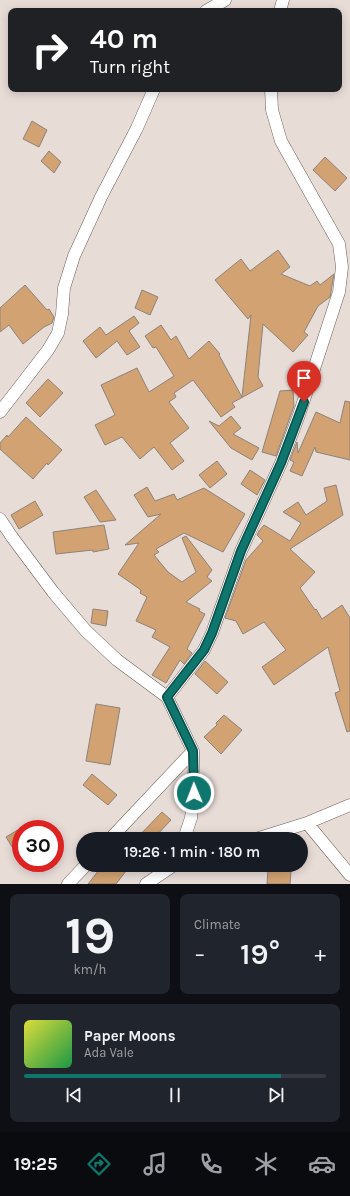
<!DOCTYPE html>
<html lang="en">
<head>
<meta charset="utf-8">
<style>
  :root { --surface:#171b24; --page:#20242c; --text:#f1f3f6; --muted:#9ea1a6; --line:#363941; --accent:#0f766e }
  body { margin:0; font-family:Karla,sans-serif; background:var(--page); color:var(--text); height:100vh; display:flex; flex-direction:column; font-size:15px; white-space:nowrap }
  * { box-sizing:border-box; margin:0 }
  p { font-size:13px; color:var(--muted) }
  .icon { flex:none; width:22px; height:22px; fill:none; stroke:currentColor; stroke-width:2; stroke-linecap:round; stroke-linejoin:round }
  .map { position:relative; height:884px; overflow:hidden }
  .side { display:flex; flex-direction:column; gap:10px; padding:10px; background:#0d0f14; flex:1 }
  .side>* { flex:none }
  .top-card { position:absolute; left:8px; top:8px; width:334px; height:84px; border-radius:8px; box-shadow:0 2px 10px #0003; background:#202124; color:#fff; overflow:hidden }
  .speed { position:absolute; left:12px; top:820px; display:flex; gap:8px; font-size:20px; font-weight:700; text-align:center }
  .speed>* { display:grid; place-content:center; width:52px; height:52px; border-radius:50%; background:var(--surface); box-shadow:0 2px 10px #0003; line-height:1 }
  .speed .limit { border:6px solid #d22; background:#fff; color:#111 }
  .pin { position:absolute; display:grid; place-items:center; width:34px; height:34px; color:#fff; margin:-41px -17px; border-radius:50% 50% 50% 0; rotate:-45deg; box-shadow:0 0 4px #0007 }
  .pin .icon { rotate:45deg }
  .me { position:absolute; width:44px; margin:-22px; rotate:359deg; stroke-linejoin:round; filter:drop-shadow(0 0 3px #0008) }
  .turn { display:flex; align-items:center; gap:14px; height:84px; padding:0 16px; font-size:18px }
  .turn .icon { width:52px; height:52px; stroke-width:2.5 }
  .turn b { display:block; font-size:28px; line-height:34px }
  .big { font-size:30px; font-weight:600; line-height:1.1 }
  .side .card { flex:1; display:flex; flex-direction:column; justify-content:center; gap:6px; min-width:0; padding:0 14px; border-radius:8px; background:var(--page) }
  .side .dial { align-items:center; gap:0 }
  .dial b { font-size:52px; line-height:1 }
  .song { display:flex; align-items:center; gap:12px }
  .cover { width:48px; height:48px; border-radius:6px; background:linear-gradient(135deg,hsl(60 70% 55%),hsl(140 70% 35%)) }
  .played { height:4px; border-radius:2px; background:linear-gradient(90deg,var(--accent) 85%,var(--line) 85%) }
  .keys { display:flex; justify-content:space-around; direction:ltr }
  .heat { display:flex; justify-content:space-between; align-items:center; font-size:22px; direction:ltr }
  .side .tiles { flex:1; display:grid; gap:10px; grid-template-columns:1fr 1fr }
  .card:last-child { grid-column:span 2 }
  .trip { position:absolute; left:76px; top:832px; width:232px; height:40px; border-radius:20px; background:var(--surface); box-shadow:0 2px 10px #0003; font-weight:600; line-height:40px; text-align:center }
  .menu { display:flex; height:64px; justify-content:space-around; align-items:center; background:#090b0e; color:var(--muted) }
  .menu .icon { width:28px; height:28px }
  .menu .current { color:var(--accent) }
  .menu b { font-size:18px; color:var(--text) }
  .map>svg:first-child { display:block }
  .building { fill:#d2a272; stroke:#8b837b }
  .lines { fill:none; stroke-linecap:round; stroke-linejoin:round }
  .street-casing { stroke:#6b615c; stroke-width:13 }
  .street { stroke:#fff; stroke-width:12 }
  .route-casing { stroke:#0a4d48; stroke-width:10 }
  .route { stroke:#0f766e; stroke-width:7 }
</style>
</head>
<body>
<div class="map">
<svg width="350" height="884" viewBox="0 0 350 884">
  <rect width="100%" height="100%" fill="#e8dcd7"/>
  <path class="building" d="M32,121L47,130L39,147L23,139Z
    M49,151L61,162L54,173L41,161Z
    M325,157L347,178L335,191L313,170Z
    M278,250L290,267L281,274L310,286L317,281L320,285L334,274L330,297L318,306L304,332L308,335L293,352L263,324L258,377L263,386L232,403L235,407L221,417L193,380L174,393L176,397L169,402L189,428L170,443L184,461L172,470L154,447L140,459L122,437L105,445L95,425L115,415L101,385L137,368L149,392L174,376L156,347L153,348L145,336L161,325L171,340L176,336L189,359L209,341L220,354L219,355L242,397L251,315L248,319L215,280L241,259L250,271Z
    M25,285L47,310L49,309L54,317L52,323L44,327L23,344L9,325L0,332V308Z
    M142,290L158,297L150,315L135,308Z
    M134,316L139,323L129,331L140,347L127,355L117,341L96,358L83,341L100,327L106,335Z
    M48,379L63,393L40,417L26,403Z
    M293,390L294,406L276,456L262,452L280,391Z
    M345,401L350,402V460L316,452L315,447L302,476L290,471L294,462L290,460L297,442L298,453L316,412L340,423Z
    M231,416L241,428L233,434L259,448L252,460L231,448L209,421L219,426Z
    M26,417L62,450L48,465L47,463L33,479L0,449V443L7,435L8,437Z
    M217,461L227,474L210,488L199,475Z
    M250,470L265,480L257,495L241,484Z
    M336,485L343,515L290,549L315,572L300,588L315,610L316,609L322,619L342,605L350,618V731L347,732L335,693L340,691L328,647L274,685L262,667L286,650L264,622L243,634L236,621L225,618L246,560L263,541L257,535L259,531L264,525L290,541L301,523L283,512L298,502L306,515L327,501L324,488Z
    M147,487L155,501L174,494L177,500L204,488L245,514L223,552L184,533L156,549L159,552L154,555L168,572L182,582L196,572L182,538L186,536L212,570L207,577L212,581L186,602L200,609L199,611L205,614L187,649L192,653L184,664L180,660L166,683L152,675L170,647L152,637L156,630L136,621L147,597L140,593L141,590L118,574L139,543L125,545L161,514L148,517L134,495Z
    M96,490L116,520L100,522L84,497Z
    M35,501L43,515L19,529L11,515Z
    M104,525L109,549L93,552V550L56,554L53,532Z
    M93,609L108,611L106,626L91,623Z
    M205,661L228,682L217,694L195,674Z
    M96,704L120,708L110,765L86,761Z
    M224,715L242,730L221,754L204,737L217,725L216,723Z
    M92,774L117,795L108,805L83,785Z
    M162,812L171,820L153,839H136Z
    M21,828V861L6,837Z
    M103,865H118L126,871L116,884H88Z
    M268,869L291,871L290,884H267Z"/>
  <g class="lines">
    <defs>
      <path id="street" d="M206,11L225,0
        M280,11L283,0
        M0,412L48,350L58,333L62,314L64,288L74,256L101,197L137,128L154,89
        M0,519L12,537L53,592L86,631L117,660L167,697L193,751L194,793L191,818L184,839
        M167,697L204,650L212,633L241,551L281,463L299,415L339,292L342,267L339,244L281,141L272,110L271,89
        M307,823L350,875
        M110,839L193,751
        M256,839L307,823L350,805
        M68,884L86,865
        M146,884L174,865"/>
    </defs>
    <use href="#street" class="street-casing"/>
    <use href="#street" class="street"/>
  </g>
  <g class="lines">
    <defs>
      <path id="route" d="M194,793L193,751L167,697L204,650L212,633L241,551L281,463L304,402"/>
    </defs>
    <use href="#route" class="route-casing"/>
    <use href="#route" class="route"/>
  </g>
</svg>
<div class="speed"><div class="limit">30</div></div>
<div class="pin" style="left:304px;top:402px;background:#d93025"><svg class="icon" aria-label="arrive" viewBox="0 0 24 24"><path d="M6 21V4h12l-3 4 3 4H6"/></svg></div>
<svg class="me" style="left:194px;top:793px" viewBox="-20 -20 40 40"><circle r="17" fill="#0f766e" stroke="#fff" stroke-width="3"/><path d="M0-11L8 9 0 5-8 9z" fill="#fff"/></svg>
<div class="trip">19:26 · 1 min · 180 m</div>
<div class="top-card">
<div class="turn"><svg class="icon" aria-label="right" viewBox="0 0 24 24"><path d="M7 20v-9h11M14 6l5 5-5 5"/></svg><div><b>40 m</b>Turn right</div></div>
</div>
</div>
<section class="side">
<div class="tiles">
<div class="card dial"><b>19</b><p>km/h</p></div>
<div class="card"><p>Climate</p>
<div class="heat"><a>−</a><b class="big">19°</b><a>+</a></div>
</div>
<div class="card">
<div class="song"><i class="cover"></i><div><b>Paper Moons</b><p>Ada Vale</p></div></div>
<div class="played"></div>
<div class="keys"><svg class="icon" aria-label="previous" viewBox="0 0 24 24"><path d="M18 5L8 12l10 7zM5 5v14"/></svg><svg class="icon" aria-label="pause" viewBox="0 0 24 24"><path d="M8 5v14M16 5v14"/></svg><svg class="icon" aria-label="next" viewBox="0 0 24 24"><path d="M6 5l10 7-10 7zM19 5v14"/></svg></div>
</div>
</div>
</section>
<nav class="menu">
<b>19:25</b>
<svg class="icon current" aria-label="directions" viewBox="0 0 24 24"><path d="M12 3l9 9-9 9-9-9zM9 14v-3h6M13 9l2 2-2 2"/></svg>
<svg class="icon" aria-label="music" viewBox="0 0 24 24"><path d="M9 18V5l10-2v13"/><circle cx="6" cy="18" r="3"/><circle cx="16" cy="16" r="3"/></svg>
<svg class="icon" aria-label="phone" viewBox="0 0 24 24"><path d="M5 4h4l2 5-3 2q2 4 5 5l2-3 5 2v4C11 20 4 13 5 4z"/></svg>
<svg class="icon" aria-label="climate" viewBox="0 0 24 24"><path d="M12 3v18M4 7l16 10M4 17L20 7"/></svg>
<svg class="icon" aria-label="car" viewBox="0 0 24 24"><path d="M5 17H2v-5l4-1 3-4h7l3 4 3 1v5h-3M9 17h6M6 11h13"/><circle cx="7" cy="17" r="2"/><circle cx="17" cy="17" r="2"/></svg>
</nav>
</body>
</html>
